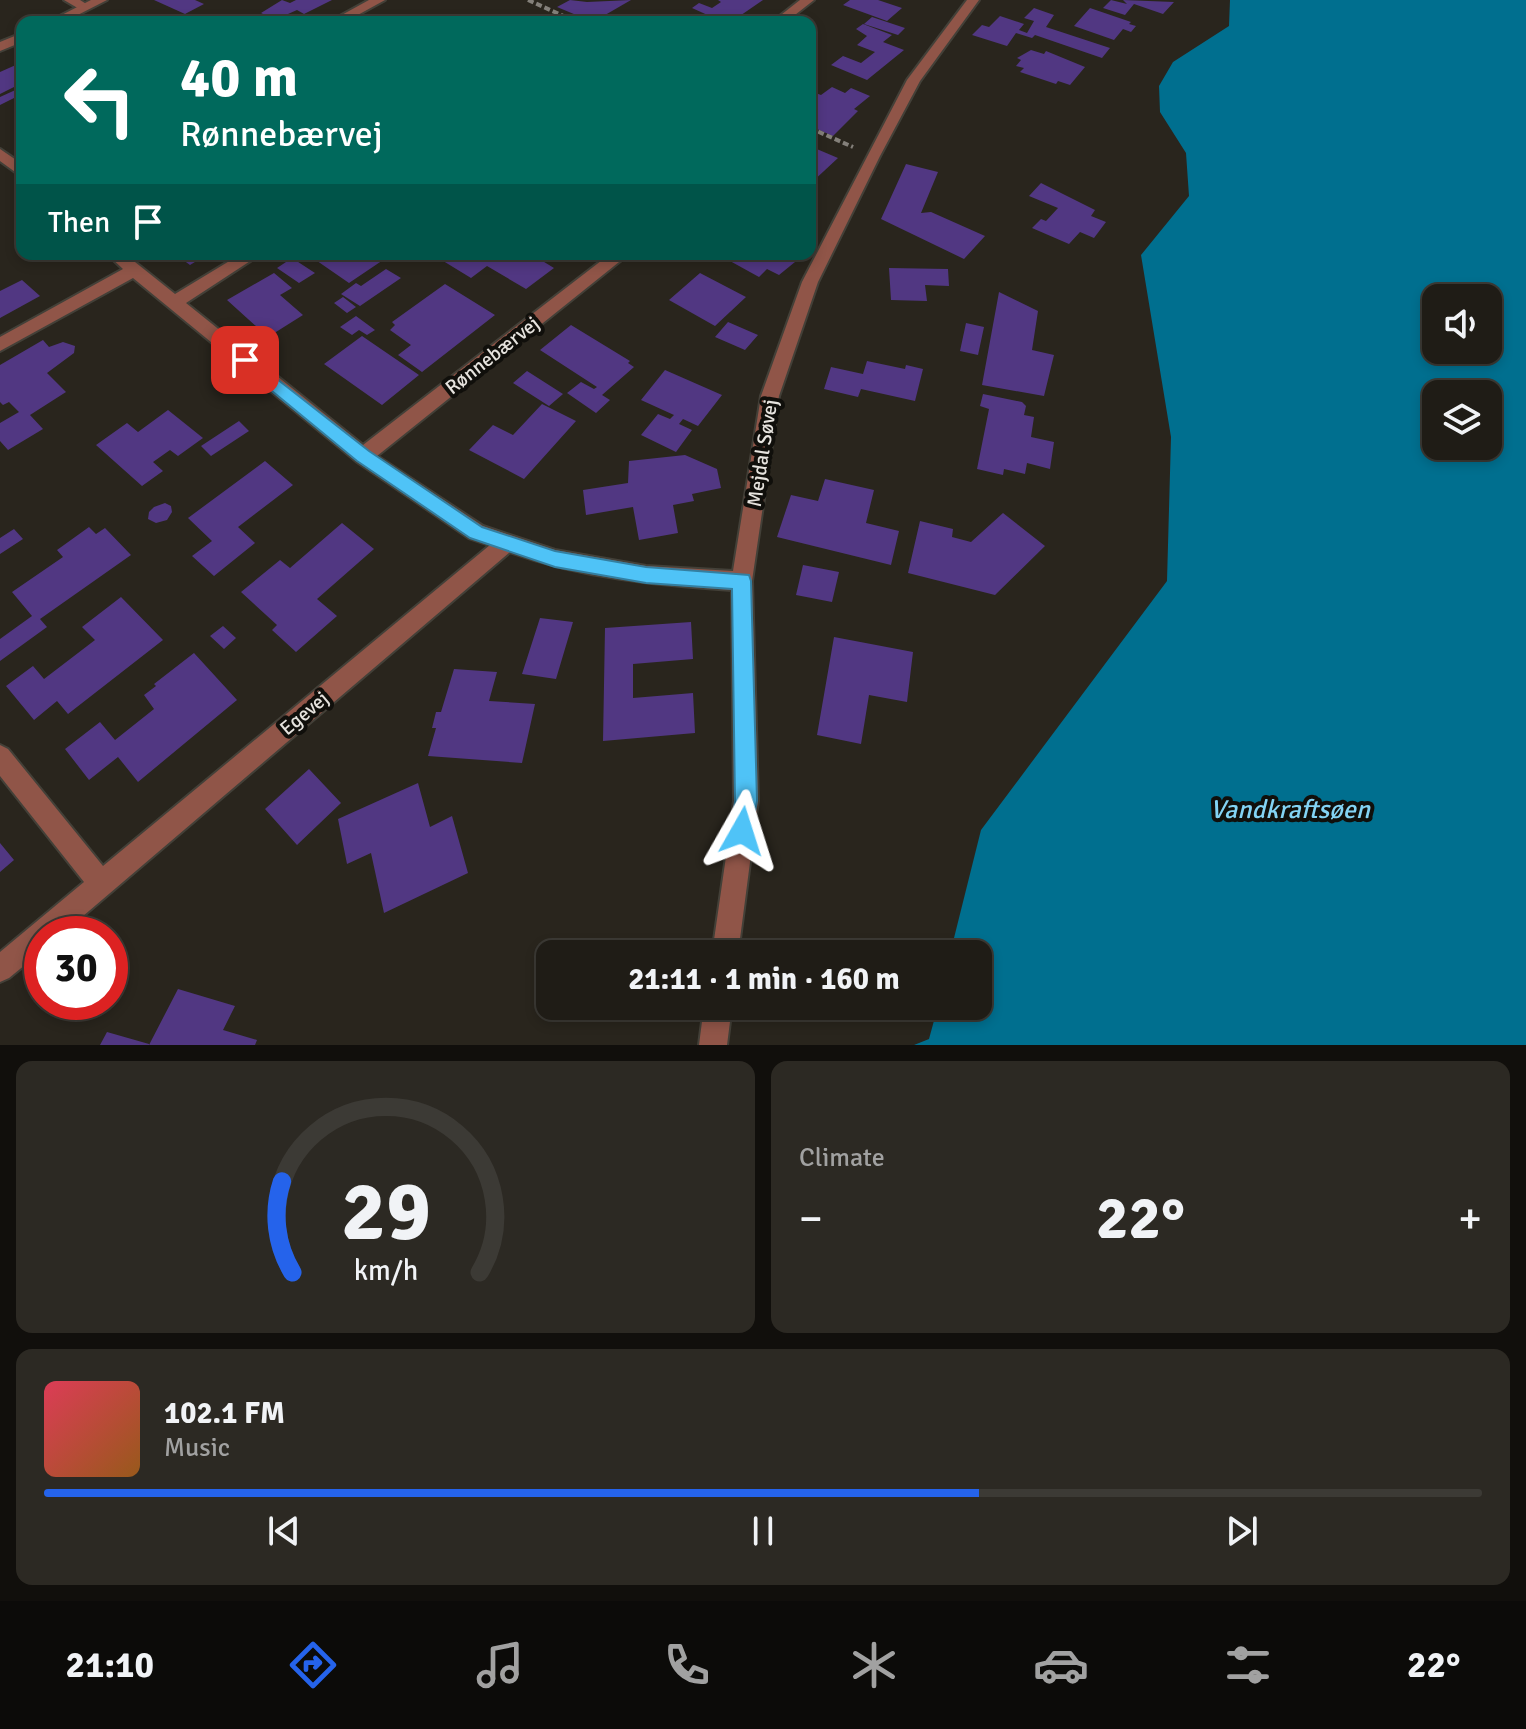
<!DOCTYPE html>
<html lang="en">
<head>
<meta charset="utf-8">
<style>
  :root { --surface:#1f1c16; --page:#2c2923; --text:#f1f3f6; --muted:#a1a1a1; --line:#3c3a35; --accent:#2563eb }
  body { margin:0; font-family:Signika,sans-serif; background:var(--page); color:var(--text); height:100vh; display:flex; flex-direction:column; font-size:30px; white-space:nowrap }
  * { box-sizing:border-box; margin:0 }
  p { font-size:26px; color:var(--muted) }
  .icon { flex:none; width:44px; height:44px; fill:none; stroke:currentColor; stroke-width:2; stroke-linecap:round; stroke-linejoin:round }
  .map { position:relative; height:1045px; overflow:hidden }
  .side { display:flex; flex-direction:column; gap:16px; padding:16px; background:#110f0c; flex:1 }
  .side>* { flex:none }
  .hud { position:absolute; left:16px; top:16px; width:800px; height:244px; border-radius:16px; box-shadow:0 4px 12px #0003,0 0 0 2px var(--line); background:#00695c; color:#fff; overflow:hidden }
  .buttons { position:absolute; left:1422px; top:284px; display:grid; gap:16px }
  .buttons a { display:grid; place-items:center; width:80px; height:80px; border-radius:16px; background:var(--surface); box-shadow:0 4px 12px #0003,0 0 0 2px var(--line); font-size:40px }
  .speed { position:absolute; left:24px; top:916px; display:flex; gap:16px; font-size:40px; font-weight:700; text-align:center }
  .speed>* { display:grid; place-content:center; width:104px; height:104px; border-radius:50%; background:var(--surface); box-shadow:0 4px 12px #0003,0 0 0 2px var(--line); line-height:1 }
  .speed .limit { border:12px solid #d22; background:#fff; color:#111 }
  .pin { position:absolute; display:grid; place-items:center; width:68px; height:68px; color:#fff; margin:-34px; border-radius:16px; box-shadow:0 4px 12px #0006 }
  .me { position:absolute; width:88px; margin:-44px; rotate:6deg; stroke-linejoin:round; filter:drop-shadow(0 0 6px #0008) }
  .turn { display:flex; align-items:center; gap:28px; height:168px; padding:0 32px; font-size:36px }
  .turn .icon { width:104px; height:104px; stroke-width:2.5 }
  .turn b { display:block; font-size:56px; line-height:68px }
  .then { display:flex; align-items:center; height:76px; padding:0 32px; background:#0003; gap:16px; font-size:30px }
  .big { font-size:60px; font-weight:800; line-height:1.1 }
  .side .tile { flex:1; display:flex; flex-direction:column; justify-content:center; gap:12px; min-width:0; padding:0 28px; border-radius:16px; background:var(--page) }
  .side .dial { align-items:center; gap:0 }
  .dial svg { height:208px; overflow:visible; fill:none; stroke:var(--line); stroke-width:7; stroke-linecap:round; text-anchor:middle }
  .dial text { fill:var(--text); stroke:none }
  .song { display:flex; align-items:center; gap:24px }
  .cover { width:96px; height:96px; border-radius:12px; background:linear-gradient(135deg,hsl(350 70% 55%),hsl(30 70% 35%)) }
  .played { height:8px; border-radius:4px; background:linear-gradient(90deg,var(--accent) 65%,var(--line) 65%) }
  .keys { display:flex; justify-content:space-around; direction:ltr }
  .heat { display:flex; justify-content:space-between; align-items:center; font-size:44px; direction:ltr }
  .side .tiles { flex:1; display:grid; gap:16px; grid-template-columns:1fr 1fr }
  .tile:last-child { grid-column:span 2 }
  .trip { position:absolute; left:536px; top:940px; width:456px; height:80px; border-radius:16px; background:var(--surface); box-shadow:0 4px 12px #0003,0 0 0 2px var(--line); font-weight:800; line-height:80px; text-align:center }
  .tabs { display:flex; height:128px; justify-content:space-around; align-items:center; background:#0c0b09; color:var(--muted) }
  .tabs .icon { width:56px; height:56px }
  .tabs .selected { color:var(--accent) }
  .tabs b { font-size:36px; color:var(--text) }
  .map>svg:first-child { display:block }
  .water { fill:#006f8f; fill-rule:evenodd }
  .building { fill:#513782 }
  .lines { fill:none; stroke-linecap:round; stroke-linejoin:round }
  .minor-casing { stroke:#434038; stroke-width:4 }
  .tertiary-casing { stroke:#434038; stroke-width:4 }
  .path { stroke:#84807a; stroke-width:4; stroke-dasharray:6 3; stroke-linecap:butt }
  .minor { fill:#905548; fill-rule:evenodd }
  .tertiary { fill:#905548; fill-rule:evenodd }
  .route { fill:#4fc3f7; stroke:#337fa1; stroke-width:2 }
  .labels { text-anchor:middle; stroke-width:8; stroke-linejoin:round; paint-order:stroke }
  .street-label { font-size:20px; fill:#e6e3de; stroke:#100f0b }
  .near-water-label { font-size:26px; font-style:italic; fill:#83d3f4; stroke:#100f0b }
</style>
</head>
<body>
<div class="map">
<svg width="1526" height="1045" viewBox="0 0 1526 1045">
  <rect width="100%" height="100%" fill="#29251d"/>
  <path class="water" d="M1230,0H1526V1045H914L929,1039L938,1006H978V954H950L981,830L1167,581L1171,437L1141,255L1189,196L1186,153L1160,112L1159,86L1173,62L1229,26ZM1436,298H1488V350H1436ZM1436,394H1488V446H1436Z"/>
  <path class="building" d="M154,0H195L204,4L185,14Z
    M282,0L290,3L296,0H332L304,14L297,10L288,14L303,22H258L269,17L261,13Z
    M570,0L587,2L631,0L593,22L557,7Z
    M718,0H763L731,22H723L692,8L699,3L712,8L721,2Z
    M850,0H878L902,8L887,21L843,5Z
    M1111,0L1127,4L1123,0L1174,2L1163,14L1134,4L1125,15L1103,8Z
    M1034,8L1054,15L1046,27L1110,48L1102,58L1035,35L1032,38L1016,33L1007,46L972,35L982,25L989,27L1000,16L1024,24L1019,30L1027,33L1034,21L1024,18Z
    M1090,8L1131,22L1129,24L1136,26L1131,32L1123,29L1114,40L1074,26Z
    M872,17L905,28L898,35L864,24Z
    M863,24L892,35L883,42L904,50L867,80L831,65L843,56L861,63L875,52L857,45L867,36L856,29Z
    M1031,50L1044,54L1046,51L1085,67L1070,85L1058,81L1056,84L1020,72L1024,68L1016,66L1021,60L1017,58Z
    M18,64L22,66V83L0,94V72Z
    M22,87V94L0,105V97Z
    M832,87L845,93L851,88L870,96L854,109L858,111L833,136L810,126V117L815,120L818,117L810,113V104L813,101L810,100V95L813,92L821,95Z
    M812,147L838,158L810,184V149Z
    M906,164L938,172L921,213L931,212L985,236L964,259L881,219Z
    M1041,183L1095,210L1091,216L1106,222L1094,238L1080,232L1069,244L1032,228L1041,219L1046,221L1058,208L1029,196Z
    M175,254H208L190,265Z
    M307,254H392L349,283Z
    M437,254H449L456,258L461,254L469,259L475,254H531L554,268L526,289L487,266L471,278L435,256Z
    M738,254H780L795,262L779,275L767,269L759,277L730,261Z
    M292,258L315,273L299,283L277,268Z
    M889,268L948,269L949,286L925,285L927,301L891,300Z
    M386,269L401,278L360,306L341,294L356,283L361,286Z
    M274,273L292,288L280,295L303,315L268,337L227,300Z
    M700,273L746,297L715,326L669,300Z
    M22,280L40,296L0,318V291Z
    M445,284L495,315L422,372L398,355L411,345L390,330L395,325L392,322Z
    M999,292L1038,311L1032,350L1054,355L1044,396L982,385Z
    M343,297L356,307L347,313L334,303Z
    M356,316L375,330L367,335L359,330L352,335L340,327Z
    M728,322L758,335L745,350L715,337Z
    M966,323L984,327L978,355L960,351Z
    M571,325L630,361L628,363L634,367L602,395L610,400L596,413L567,393L581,382L594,389L597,387L540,350Z
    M362,336L419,375L382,405L324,364Z
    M43,340L49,347L63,342L75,346L74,353L47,373L66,392L30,415L43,429L8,450L0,441V423L19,412L9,402L3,405L0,402V365Z
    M867,361L905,369L906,365L923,369L915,401L861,389L858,397L824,389L831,367L863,374Z
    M665,370L722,395L698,426L683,419L679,424L692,430L676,452L641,435L658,414L670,419L674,415L641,400Z
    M527,371L563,394L549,406L513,383Z
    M983,394L1022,402L1026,406L1024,415L1034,417L1031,437L1054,442L1050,469L1027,463L1025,474L1004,469L1003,475L977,469L989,409L980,406Z
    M542,404L576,421L524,479L469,450L493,425L513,435Z
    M168,410L203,438L178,456L170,450L153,462L163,471L142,486L96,445L127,423L138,432Z
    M239,421L249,431L211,456L201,446Z
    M685,455L717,469L721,488L692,494L694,501L673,505L678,533L639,540L633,507L586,515L583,490L628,483L629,461Z
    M265,461L293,485L238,527L255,543L214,576L192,556L212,541L188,518Z
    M825,479L874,490L866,523L899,531L891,565L777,537L791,495L818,501Z
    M165,503L171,506L172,512L167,520L156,523L148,519L149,512L154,507Z
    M1003,513L1045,546L995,595L908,573L920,521L953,529L952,537L971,542Z
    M342,523L374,549L317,599L337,616L296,652L272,630L277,625L241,592L280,560L290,568Z
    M89,527L96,534L105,528L131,555L40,619L47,627L0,661V639L32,616L12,592L63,557L57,550Z
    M14,529L23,539L0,554V538Z
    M803,565L839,572L832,602L796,595Z
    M121,597L163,640L68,714L57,701L34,720L6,686L33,666L44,679L95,640L82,627Z
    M540,618L573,622L556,679L522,674Z
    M691,622L693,659L633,664V698L693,693L695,733L603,741L605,628Z
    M223,626L236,638L224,649L210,636Z
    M834,637L913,652L907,702L869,695L861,744L817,735Z
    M194,653L237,700L138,782L118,757L89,780L65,749L100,722L115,740L154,709L144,695L156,686L154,684Z
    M454,669L497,672L489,701L535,704L522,763L428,756L436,728H432L436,712H441Z
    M309,769L341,803L297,845L265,809Z
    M418,783L430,827L452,816L468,873L384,913L371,853L347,864L338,819Z
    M0,843L14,860L0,872Z
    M178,989L235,1006L223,1030L257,1040L255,1045H149Z
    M107,1032L149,1044V1045H100Z"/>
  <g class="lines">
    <defs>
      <path id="minor" d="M64,0H80L91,7L81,10Z
        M369,0H385L345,22H329Z
        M800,0H814L786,22H772Z
        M967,0H979L920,81L880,156L818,282L779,396L752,581L758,801L738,954H712L734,801L732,590C656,585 583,578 510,552L62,934H42V951L9,978L0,982V952L84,882L0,776V745L8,749L103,866L490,545L469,538L356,461L133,278L0,351V337L123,269L107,254H125L175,294L241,254H261L186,303L363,445L610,254H629L377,456L483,526L555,550L646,566L733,571L761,396L802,282L907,80Z
        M0,149L22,164V177L0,161Z
        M704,1006H732L727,1045H699Z"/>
      <path id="tertiary" d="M91,0H107L64,22H48Z
        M22,33V42L0,51V42Z"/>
    </defs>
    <use href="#minor" class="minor-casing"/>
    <use href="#tertiary" class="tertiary-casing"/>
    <path class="path" d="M528,0L577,22
      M810,128L853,147"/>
    <use href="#minor" class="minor"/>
    <use href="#tertiary" class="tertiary"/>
  </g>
  <path class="route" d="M245,354L369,451L482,527L555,551L646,567L749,575L751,581L757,801L750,839L742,842L734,839L731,831L735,801L732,589L646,583L555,567L470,538L357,461L239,364V356Z"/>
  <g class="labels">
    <g class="street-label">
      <text transform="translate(492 355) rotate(-38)" y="7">Rønnebærvej</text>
      <text transform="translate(762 453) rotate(-81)" y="7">Mejdal Søvej</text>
      <text transform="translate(304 713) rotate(-40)" y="7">Egevej</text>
    </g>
    <g class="near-water-label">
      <text x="1290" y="818">Vandkraftsøen</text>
    </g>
  </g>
</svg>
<div class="buttons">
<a><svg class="icon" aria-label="sound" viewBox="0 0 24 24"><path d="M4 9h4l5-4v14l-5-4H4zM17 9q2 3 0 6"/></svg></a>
<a><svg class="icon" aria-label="layers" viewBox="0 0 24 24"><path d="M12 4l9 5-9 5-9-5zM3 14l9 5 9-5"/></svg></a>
</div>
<div class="speed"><div class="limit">30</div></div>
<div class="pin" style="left:245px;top:360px;background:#d93025"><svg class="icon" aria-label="arrive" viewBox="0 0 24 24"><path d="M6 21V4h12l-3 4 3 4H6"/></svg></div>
<svg class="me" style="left:742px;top:831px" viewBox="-20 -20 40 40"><path d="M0-17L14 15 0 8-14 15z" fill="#4fc3f7" stroke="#fff" stroke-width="4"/></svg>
<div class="trip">21:11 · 1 min · 160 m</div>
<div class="hud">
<div class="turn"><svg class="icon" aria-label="left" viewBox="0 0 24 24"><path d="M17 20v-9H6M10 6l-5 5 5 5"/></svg><div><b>40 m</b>Rønnebærvej</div></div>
<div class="then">Then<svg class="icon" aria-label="arrive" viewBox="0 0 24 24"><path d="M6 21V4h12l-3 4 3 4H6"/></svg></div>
</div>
</div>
<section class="side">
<div class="tiles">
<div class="tile dial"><svg viewBox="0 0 100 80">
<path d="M14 69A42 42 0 1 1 86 69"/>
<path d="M14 69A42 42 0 0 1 10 34" stroke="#2563eb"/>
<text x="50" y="56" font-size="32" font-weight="700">29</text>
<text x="50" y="72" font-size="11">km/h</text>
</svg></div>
<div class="tile"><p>Climate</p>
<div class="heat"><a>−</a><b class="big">22°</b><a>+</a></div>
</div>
<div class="tile">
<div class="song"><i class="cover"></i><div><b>102.1 FM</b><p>Music</p></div></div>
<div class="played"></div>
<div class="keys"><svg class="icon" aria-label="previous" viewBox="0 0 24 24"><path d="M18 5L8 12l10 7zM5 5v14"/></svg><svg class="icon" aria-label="pause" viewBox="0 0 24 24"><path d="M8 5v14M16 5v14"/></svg><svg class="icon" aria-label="next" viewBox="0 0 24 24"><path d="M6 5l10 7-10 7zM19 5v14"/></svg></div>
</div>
</div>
</section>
<nav class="tabs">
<b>21:10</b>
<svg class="icon selected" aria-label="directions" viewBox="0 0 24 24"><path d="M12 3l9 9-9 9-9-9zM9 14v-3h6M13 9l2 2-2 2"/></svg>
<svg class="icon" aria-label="music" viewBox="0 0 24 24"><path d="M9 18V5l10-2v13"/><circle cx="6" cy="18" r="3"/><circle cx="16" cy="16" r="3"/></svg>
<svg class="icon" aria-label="phone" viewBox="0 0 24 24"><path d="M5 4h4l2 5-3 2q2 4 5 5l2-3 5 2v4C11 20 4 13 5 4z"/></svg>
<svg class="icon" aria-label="climate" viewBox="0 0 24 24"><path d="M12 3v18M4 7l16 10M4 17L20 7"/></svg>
<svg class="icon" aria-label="car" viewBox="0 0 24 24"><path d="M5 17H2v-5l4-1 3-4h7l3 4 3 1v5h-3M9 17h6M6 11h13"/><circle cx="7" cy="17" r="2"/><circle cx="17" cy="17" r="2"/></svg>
<svg class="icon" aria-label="filters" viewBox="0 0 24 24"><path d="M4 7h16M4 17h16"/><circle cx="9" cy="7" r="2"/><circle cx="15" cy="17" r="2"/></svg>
<b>22°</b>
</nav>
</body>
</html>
